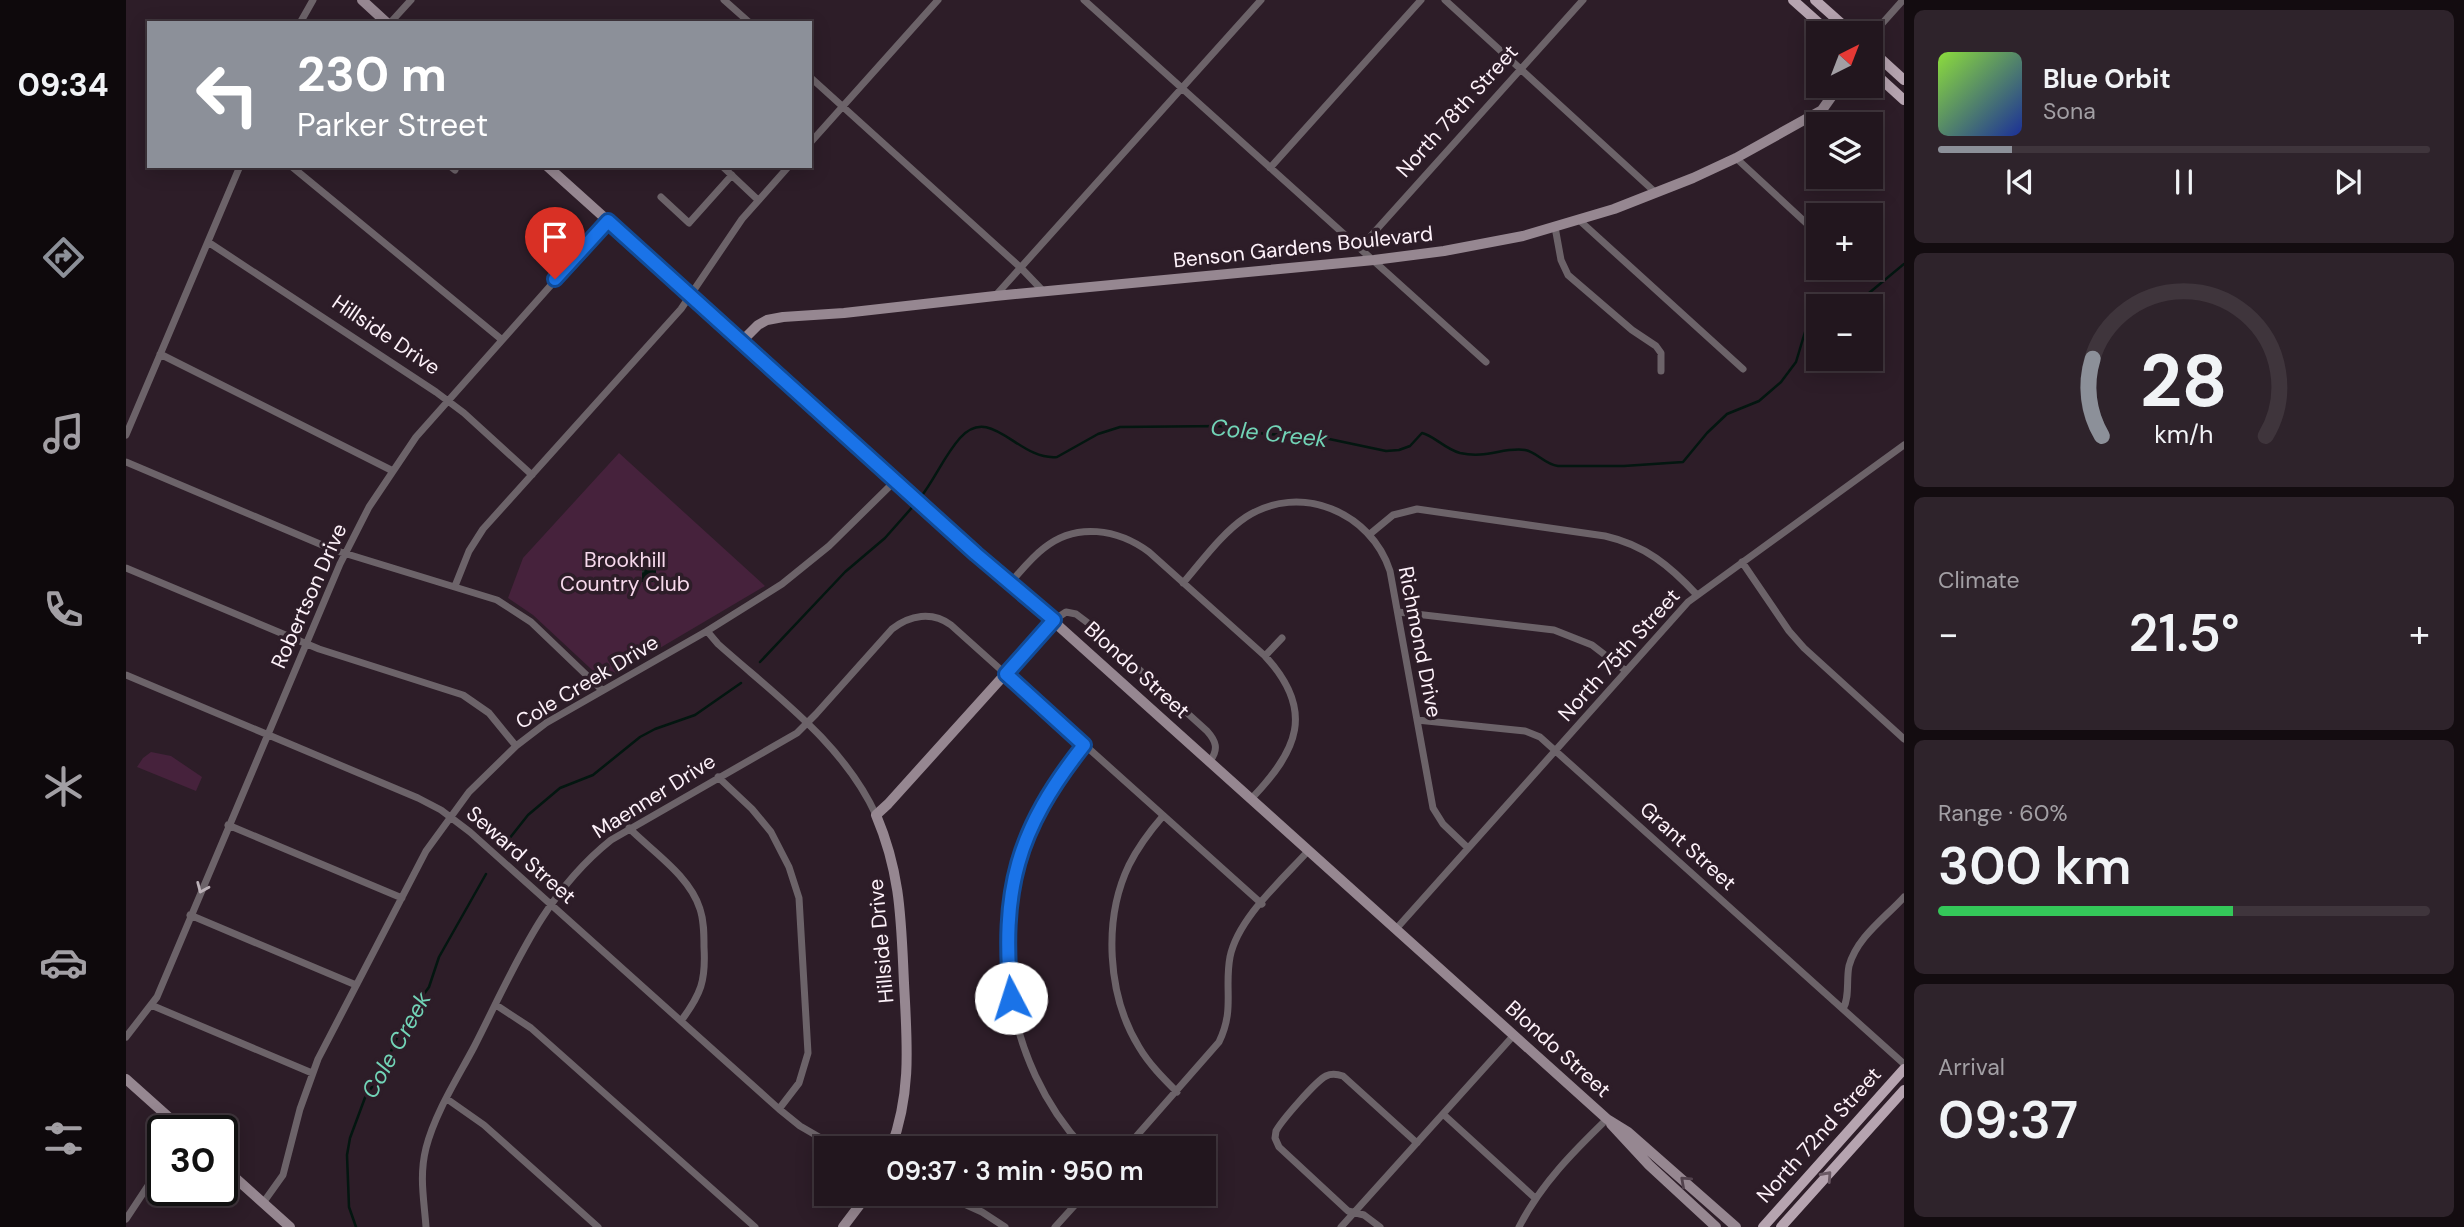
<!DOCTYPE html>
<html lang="en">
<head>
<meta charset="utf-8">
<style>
  :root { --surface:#22161e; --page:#2e232b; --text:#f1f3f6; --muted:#a29fa4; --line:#3f353c; --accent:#8c9099 }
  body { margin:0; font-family:"DM Sans",sans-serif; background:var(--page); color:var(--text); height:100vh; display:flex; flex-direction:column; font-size:26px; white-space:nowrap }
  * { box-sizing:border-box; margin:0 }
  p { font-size:23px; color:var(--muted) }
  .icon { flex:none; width:38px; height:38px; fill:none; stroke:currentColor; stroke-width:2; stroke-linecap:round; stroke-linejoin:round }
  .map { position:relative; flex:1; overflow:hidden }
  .details { display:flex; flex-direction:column; gap:10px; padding:10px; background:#130c10; width:560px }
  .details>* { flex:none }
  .banner { position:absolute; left:21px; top:21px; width:665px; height:147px; border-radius:0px; box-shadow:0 4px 18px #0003,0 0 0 2px var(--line); background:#8c9099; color:#fff; overflow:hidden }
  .needle { width:46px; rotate:42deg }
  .controls { position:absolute; left:1680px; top:21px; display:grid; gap:14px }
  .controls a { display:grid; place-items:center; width:77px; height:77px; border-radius:0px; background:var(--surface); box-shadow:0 4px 18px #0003,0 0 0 2px var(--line); font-size:35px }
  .speed { position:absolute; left:21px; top:1115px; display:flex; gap:14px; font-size:35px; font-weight:700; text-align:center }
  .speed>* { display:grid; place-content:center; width:91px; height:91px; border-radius:50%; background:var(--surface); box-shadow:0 4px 18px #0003,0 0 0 2px var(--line); line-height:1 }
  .speed .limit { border:4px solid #111; border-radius:10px; background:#fff; color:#111 }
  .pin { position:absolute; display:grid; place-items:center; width:60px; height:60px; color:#fff; margin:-72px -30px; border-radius:50% 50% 50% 0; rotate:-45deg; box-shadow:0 0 7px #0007 }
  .pin .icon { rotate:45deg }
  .me { position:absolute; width:77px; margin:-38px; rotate:355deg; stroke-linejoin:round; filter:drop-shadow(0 0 5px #0008) }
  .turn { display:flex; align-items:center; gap:24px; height:147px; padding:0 35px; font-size:32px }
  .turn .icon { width:91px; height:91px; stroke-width:2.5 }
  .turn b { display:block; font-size:49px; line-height:60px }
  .big { font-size:52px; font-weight:600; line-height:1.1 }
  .details .widget { flex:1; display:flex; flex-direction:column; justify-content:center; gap:10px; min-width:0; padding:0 24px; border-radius:10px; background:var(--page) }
  .details .dial { align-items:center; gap:0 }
  .dial svg { height:182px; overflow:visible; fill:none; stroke:var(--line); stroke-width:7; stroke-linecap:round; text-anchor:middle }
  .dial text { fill:var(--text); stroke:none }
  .song { display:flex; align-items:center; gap:21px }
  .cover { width:84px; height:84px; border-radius:10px; background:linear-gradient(135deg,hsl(90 70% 55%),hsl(230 70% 35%)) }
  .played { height:7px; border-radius:4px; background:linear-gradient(90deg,var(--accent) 15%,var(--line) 15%) }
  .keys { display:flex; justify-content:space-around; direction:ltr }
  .heat { display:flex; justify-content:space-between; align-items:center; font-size:38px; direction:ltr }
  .charge { height:10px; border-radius:5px; background:linear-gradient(90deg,#34c759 60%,var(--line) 0) }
  .trip { position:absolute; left:688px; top:1136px; width:402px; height:70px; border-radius:0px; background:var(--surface); box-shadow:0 4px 18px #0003,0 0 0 2px var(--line); font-weight:600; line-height:70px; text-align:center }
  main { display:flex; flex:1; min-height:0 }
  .menu { display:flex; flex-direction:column; width:126px; justify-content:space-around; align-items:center; background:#0e090c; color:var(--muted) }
  .menu .icon { width:49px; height:49px }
  .menu .on { color:var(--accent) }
  .menu b { font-size:32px; color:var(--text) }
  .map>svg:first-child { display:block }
  .green { fill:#46223c }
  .water { fill:url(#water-ripples) }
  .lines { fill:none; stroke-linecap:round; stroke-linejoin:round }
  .stream { stroke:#031610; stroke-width:2.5 }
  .street { stroke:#6c6369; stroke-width:7 }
  .secondary { stroke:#968791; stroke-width:10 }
  .primary { stroke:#b6a4b0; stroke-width:10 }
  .oneway { stroke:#bcb1b8 }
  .oneway2 { stroke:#6b5a65 }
  .oneway3 { stroke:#52424d }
  .route-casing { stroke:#114b97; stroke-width:18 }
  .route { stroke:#1a73e8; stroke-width:12 }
  .labels { text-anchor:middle; stroke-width:7; stroke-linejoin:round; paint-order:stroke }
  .street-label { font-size:21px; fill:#fdf1f9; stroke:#2d1d28 }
  .park-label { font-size:21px; fill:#f7d9ec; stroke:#2d1d28 }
  .water-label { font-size:23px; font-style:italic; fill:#72d4b7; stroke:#2d1d28 }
</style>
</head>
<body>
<main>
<nav class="menu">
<b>09:34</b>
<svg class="icon on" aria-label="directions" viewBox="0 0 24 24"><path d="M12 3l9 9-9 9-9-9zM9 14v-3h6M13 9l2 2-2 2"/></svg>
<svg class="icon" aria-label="music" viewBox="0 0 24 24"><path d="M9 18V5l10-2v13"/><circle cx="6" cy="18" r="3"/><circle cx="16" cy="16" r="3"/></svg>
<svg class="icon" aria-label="phone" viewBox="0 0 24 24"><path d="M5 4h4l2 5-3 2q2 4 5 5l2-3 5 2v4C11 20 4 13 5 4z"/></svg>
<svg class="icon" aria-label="climate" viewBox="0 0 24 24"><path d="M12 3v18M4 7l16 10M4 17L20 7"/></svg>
<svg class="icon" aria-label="car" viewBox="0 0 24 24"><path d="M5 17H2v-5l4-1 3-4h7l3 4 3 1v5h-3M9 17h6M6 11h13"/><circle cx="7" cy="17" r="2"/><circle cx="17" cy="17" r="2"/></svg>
<svg class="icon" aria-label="filters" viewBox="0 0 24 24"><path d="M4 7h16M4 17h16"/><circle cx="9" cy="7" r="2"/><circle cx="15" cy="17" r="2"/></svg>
</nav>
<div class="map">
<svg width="1778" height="1227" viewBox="0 0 1778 1227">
  <defs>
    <pattern id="water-ripples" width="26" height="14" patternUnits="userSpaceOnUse" patternTransform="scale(1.75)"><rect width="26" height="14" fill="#031610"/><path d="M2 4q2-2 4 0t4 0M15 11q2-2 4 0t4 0" fill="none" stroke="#293834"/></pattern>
  </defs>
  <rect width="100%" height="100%" fill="#2d1d28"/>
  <path class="green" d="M493,453L639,586L478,681L407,615L382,598L397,558Z
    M25,752L45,756L76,777L70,791L11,767L17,758Z"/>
  <path class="water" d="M508,554H537V569H530V582H516V569H508Z"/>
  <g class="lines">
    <path class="stream" d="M1720,306L1737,298L1778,264
      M794,498C809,479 818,456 834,438C865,403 892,461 931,457L972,434L994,427L1097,426L1139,434L1189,436L1260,451L1273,450L1284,446L1296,433C1307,435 1319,449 1334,453C1361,459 1377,447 1399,450C1411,452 1418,464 1432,466H1498L1557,462L1581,433L1601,414L1633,401L1655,382L1670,362L1679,332L1692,325
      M634,662L719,572L759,538L790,503
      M383,839L402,815L434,788L467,775L514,737L529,729L569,715L615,683
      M230,1227L223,1207L221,1155L224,1138L240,1095L255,1075L269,1042L281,1018L303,987L313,957L360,874"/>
    <path class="street" d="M598,0L624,23
      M958,0L1360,362
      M1319,0L1530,193
      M174,23L187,0
      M264,23L285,0
      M1745,36L1777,0
      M684,77L895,268L918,292
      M684,143L812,0
      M1610,158L1692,234
      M165,166L375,339
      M324,166L329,170
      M596,166L632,200
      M1144,168L1295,0
      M535,197L563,223L606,175
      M1453,220L1617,369
      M1429,227L1435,260L1442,275L1506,330L1530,346L1535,353V371
      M82,242L310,392L338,413L406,475
      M1234,248L1457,0
      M1729,268L1731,269
      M870,295L1135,0
      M34,354L265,470
      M0,435L114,166
      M0,462L208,550L371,600L405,622L476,690
      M1244,534L1267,515L1291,509L1479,536C1519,545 1544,566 1571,595
      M1616,562L1663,631L1678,648L1778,739
      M0,568L193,649L337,695L363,713L390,746
      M884,583C895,571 905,558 918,548C950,522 992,529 1023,552L1139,656C1190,711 1171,751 1126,798
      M1057,583C1076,561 1096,533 1120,517C1174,482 1245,512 1264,571L1307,808L1317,824L1342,848
      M329,586L343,551L357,529L555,309L616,219L663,166
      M1272,612L1428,630L1466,645L1500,671
      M928,620L940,612L950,614L962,623L1081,731C1090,741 1093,749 1084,761
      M581,631L592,644C649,695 717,743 750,815
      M1139,656L1156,638
      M0,675L292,798L315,810L344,832L653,1109L674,1126L712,1148
      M1291,720L1399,731L1414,737L1778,1064
      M592,777L626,809L645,832L663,867L673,898L682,1053L673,1083L653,1109
      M1037,816C1024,831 1012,847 1003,865C977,919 981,995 1013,1047C1023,1064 1037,1078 1051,1092
      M102,825L276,898
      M503,828C527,852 564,876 574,909C578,921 578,934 578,947C580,981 575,994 555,1021
      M64,915L230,985
      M1270,929L1562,602L1778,445
      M25,1005L186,1073
      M370,1005L405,1028L629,1227
      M1717,1009C1724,997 1720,980 1723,966C1731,937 1759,918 1778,897
      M0,1037L31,997L214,564L243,507L290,437L482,221
      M321,1099L358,1125L472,1227
      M1317,1114L1409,1198
      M958,1148C878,1063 858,925 908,820C921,793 939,769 958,745
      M1000,1148L1093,1042C1109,1009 1098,989 1104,957C1112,918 1157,879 1183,850
      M816,1194L856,1212L879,1227
      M137,1203L157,1175L174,1109L192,1059L300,851L343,792L390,746L420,723L581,631L656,584L703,546L769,481
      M0,1219L37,1163
      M300,1227C298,1199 293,1176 300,1148C309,1113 331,1079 348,1047C387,971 416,895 485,840L671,733L690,714L766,629C784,615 806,611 825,625L1136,904
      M929,1227L959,1194
      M1215,1227L1388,1035
      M1254,1227L1238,1215L1222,1211L1153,1147L1149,1138L1150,1131C1156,1120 1190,1081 1200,1076C1206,1073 1211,1074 1217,1076L1291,1143
      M1393,1227C1415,1184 1447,1152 1481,1119"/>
    <path class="secondary" d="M236,0L261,23
      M421,166L1481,1119L1502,1132L1610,1227
      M615,342L632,325L641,320L657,317L718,313L869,296L1248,260L1318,251L1397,236L1488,209L1567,178L1610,158L1696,110L1713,86
      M0,1079L57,1130
      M1485,1124L1523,1165L1590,1227
      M765,1148C786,1092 781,1042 778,983C775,920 775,874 750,815L762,804L928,620
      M96,1166L164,1227
      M717,1227L742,1194"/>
    <path class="primary" d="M1667,0L1704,33
      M1689,0L1726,33
      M1745,50L1778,80
      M1745,70L1778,100
      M1637,1227L1778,1069
      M1655,1227L1778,1090"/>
  </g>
  <defs><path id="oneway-chevron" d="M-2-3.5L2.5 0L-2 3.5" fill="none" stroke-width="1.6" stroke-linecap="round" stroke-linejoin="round" transform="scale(1.75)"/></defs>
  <use class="oneway" href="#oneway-chevron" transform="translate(76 888) rotate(113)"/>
  <use class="oneway2" href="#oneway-chevron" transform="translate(1701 1176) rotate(-48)"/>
  <use class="oneway3" href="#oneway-chevron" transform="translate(1559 1181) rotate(-138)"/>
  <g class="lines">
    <defs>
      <path id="route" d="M429,279L482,221L850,554L928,620L880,674L958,745C890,831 875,890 885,998"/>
    </defs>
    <use href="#route" class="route-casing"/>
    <use href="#route" class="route"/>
  </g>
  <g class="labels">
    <g class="street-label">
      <text transform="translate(1331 111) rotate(-48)" y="7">North 78th Street</text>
      <text transform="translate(1177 247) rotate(-6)" y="7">Benson Gardens Boulevard</text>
      <text transform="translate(260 335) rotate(34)" y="7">Hillside Drive</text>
      <text transform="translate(183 596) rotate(-66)" y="7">Robertson Drive</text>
      <text transform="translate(1294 642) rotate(79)" y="7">Richmond Drive</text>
      <text transform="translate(1493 655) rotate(-48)" y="7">North 75th Street</text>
      <text transform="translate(1011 670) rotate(42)" y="7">Blondo Street</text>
      <text transform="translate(461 682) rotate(-31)" y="7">Cole Creek Drive</text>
      <text transform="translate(528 796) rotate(-32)" y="7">Maenner Drive</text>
      <text transform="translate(1562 846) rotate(42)" y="7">Grant Street</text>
      <text transform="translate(395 855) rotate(41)" y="7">Seward Street</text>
      <text transform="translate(755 941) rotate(-95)" y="7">Hillside Drive</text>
      <text transform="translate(1432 1049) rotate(42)" y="7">Blondo Street</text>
      <text transform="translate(1693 1135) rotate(-48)" y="7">North 72nd Street</text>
    </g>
    <g class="park-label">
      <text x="499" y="567">Brookhill<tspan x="499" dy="24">Country Club</tspan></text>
    </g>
    <g class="water-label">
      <text transform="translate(1143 433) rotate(6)" y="8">Cole Creek</text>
      <text transform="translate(270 1045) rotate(-61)" y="8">Cole Creek</text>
    </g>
  </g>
</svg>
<div class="controls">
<a><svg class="needle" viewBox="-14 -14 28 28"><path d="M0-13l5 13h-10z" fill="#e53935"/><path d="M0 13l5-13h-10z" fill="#a29fa4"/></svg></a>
<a><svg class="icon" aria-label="layers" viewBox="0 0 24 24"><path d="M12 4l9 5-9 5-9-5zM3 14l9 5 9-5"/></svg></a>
<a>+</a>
<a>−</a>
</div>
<div class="speed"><div class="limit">30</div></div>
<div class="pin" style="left:429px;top:279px;background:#d93025"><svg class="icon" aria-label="arrive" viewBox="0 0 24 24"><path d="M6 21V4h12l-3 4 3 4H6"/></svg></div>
<svg class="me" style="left:885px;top:998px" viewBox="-20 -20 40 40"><circle r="19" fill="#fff"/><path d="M0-13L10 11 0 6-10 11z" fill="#1a73e8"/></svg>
<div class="trip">09:37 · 3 min · 950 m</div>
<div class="banner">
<div class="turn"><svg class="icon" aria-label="left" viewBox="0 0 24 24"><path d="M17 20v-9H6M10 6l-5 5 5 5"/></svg><div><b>230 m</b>Parker Street</div></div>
</div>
</div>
<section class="details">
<div class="widget">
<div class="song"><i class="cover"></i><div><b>Blue Orbit</b><p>Sona</p></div></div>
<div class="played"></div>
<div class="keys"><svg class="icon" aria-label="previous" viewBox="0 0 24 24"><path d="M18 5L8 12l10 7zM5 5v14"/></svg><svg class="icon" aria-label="pause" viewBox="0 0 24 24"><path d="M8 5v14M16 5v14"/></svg><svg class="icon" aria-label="next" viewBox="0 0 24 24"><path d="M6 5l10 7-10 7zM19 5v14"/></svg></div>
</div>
<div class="widget dial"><svg viewBox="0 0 100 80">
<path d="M14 69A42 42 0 1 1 86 69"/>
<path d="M14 69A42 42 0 0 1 10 35" stroke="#8c9099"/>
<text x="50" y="56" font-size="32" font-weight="700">28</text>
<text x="50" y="72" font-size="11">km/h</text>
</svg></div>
<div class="widget"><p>Climate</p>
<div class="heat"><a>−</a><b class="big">21.5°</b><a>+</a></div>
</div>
<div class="widget"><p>Range · 60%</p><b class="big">300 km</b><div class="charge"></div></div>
<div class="widget"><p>Arrival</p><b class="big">09:37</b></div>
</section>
</main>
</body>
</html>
